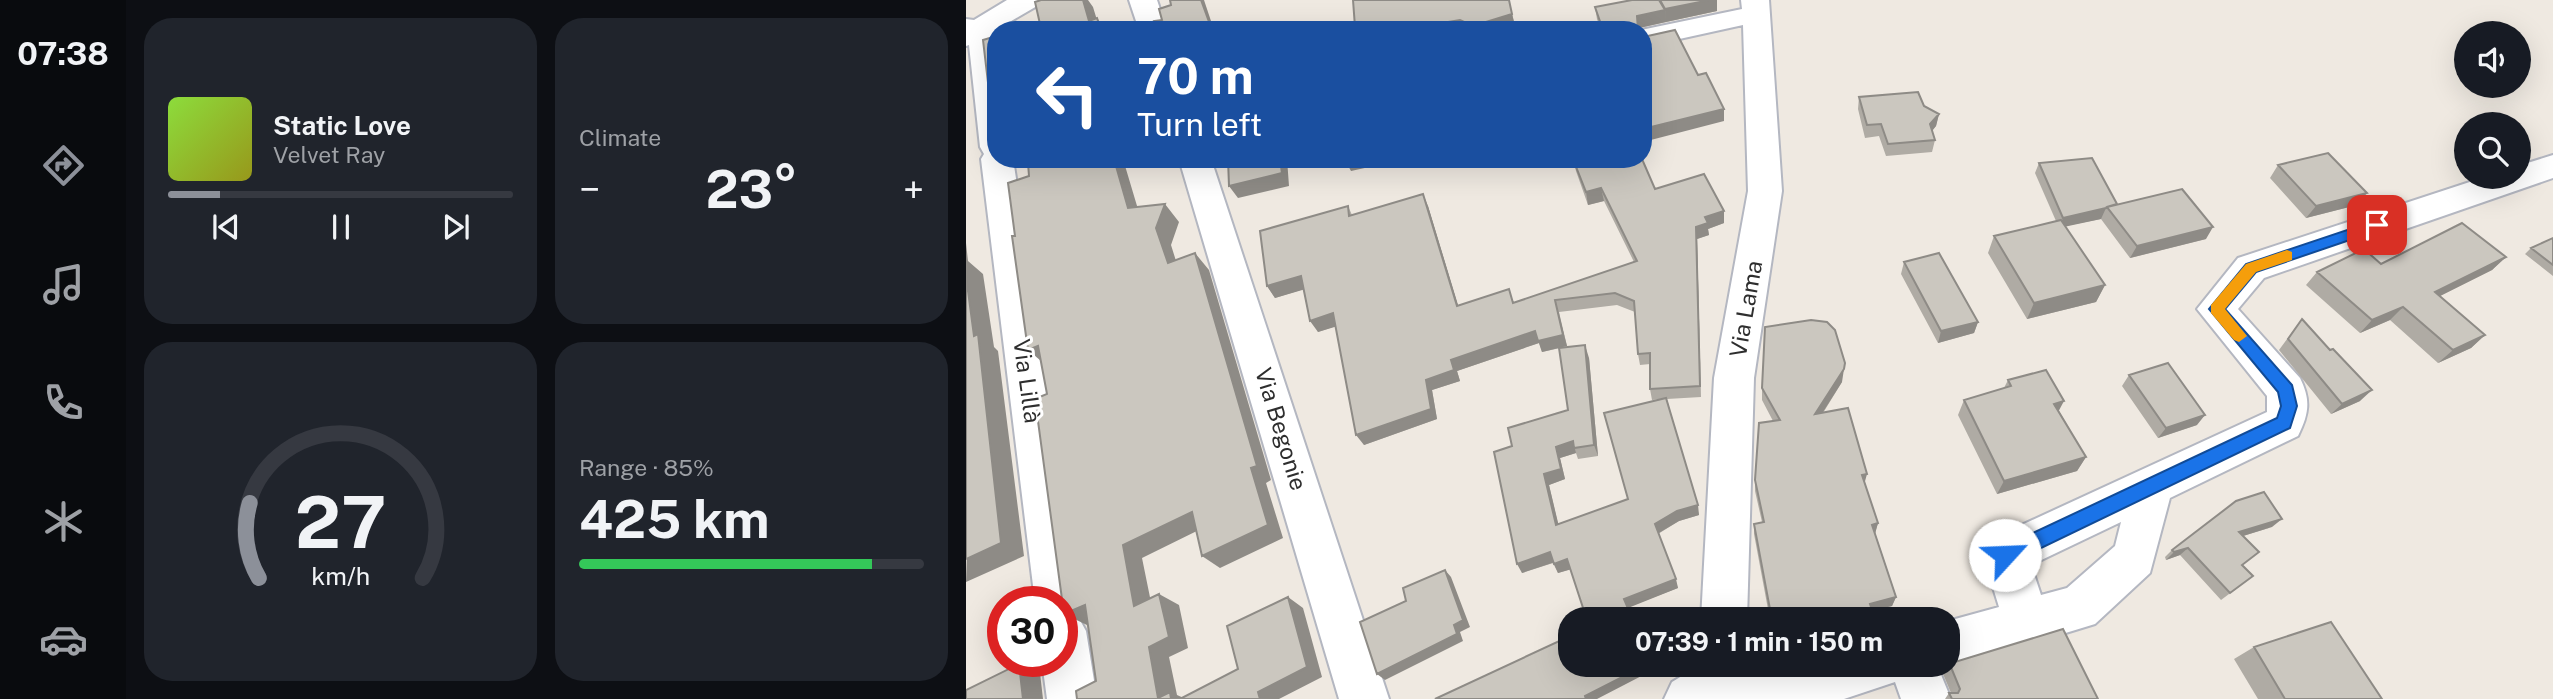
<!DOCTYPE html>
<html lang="en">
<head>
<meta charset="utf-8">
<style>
  :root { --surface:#171b24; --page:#20242c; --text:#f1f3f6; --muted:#9ea1a6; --line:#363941; --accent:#8c9099 }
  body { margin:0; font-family:"Public Sans",sans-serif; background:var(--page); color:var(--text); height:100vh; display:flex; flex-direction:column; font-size:26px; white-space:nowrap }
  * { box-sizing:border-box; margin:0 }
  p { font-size:23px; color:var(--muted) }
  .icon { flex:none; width:38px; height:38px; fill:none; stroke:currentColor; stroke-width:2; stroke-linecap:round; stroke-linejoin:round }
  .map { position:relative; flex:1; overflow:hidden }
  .details { display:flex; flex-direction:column; gap:18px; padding:18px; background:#0d0f14; width:840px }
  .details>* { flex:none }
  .guide { position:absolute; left:21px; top:21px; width:665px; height:147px; border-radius:28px; box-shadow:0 7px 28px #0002; background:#1a4fa0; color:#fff; overflow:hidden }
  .fabs { position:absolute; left:1488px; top:21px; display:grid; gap:14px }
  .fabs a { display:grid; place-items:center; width:77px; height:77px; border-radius:50%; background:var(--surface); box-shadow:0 7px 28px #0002; font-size:35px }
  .speed { position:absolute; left:21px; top:586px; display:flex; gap:14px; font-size:35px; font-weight:700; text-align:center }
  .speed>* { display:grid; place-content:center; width:91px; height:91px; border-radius:50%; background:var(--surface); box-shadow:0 7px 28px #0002; line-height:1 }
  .speed .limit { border:10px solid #d22; background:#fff; color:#111 }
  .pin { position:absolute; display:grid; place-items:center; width:60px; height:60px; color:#fff; margin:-30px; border-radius:14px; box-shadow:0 4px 10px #0006 }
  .me { position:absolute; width:77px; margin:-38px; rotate:65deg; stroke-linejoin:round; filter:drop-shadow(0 0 5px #0008) }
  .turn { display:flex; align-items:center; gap:24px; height:147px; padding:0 35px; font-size:32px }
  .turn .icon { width:91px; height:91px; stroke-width:2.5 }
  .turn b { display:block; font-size:49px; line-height:60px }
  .big { font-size:52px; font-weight:700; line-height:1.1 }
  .details .widget { flex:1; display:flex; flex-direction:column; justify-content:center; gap:10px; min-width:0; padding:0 24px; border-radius:28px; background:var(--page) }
  .details .dial { align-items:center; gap:0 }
  .dial svg { height:182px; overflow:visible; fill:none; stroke:var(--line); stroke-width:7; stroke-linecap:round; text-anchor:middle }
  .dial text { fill:var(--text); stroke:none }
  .song { display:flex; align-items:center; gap:21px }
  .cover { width:84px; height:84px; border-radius:10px; background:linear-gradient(135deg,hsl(90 70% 55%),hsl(60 70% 35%)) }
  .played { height:7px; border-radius:4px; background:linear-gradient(90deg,var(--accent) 15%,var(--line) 15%) }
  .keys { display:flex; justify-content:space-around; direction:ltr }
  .heat { display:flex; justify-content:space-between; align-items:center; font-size:38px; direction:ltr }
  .charge { height:10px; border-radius:5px; background:linear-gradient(90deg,#34c759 85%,var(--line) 0) }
  .details .tiles { flex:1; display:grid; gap:18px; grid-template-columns:repeat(2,1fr) }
  .trip { position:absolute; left:592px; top:607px; width:402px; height:70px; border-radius:28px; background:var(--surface); box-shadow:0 7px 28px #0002; font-weight:700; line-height:70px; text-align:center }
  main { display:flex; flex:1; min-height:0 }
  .dock { display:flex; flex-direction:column; width:126px; justify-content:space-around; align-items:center; background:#090b0e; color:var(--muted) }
  .dock .icon { width:49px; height:49px }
  .dock .on { color:var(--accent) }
  .dock b { font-size:32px; color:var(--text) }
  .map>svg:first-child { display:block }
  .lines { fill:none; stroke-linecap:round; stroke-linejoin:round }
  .minor-casing { stroke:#b4b7c1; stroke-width:4 }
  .minor { fill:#fff; fill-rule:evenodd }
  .wall { fill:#afaba4; fill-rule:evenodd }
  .shaded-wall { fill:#8e8b86 }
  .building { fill:#cbc7bf; stroke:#8e8b86; stroke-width:2 }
  .route { fill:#1a73e8; stroke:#114b97; stroke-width:2 }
  .slow { fill:#f59e0b }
  .labels { text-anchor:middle; stroke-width:6; stroke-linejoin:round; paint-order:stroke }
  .street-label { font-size:23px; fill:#2e2e2e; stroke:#fff }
</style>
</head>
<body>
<main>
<nav class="dock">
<b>07:38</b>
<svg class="icon on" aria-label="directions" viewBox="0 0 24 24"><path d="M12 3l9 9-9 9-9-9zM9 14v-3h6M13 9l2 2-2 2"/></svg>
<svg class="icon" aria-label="music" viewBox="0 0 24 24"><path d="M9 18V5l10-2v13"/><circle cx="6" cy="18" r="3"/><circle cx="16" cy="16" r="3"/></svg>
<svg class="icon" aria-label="phone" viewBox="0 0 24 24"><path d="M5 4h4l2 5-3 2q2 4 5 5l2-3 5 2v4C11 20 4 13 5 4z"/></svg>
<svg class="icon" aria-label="climate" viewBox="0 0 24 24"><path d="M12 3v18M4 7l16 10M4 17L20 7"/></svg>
<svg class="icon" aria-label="car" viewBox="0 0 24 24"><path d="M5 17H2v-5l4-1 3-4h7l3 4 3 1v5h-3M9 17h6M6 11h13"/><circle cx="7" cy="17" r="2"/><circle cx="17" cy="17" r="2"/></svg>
</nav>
<section class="details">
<div class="tiles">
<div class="widget">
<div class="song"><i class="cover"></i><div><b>Static Love</b><p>Velvet Ray</p></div></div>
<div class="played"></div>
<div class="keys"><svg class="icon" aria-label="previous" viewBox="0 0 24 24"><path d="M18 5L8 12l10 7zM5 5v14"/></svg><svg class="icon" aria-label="pause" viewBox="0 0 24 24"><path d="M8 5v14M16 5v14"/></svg><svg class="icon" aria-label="next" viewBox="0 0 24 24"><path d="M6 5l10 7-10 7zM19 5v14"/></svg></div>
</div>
<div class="widget"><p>Climate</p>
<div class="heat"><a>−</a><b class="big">23°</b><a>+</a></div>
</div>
<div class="widget dial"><svg viewBox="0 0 100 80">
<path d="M14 69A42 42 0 1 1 86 69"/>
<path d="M14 69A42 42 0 0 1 10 36" stroke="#8c9099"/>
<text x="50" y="56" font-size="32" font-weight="700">27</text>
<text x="50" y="72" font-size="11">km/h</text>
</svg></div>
<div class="widget"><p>Range · 85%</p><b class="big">425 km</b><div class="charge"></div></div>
</div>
</section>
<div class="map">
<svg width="1587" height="699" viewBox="0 0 1587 699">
  <rect width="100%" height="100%" fill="#efe9e1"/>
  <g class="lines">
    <defs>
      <path id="minor" d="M41,0H75L71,6L30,30V159H47L115,602L110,613L120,631L131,699H81L76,662H96V602H69L15,159L18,154L14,147L3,45L0,46V19L8,20Z
        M163,0H191L201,30H173Z
        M775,0H803L816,191L788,378L781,620H735L748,378L782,191L777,25L677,47L675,30L776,9Z
        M1587,155V178L1298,278L1272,309L1334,378C1345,400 1343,414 1332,436L1204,498L1184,573L1129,624L982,669L973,665H982V621L1033,607L1017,555L1023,540L1301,412V396L1231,309L1272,258L1519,177H1552V166ZM1155,522L1149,546L1101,588L1075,595L1065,565Z
        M213,159H245L423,699H373Z
        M734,665H783L786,677L827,665H971L985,699H935L929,682L878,699H698L706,682Z"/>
    </defs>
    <use href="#minor" class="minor-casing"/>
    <use href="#minor" class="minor"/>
  </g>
  <path class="wall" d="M543,0L549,26L537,30H374Z
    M666,0H751V11L700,22V21V22L673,28V30H635L631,19L629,7Z
    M893,97L958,106L973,114L970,126L966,131L969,140L966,152L920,156L913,136L899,138L892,109Z
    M607,159L689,189L758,223L742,229L743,235L731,239L735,397L701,399L733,515L713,521L692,534L712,588L662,607L605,569L592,573L587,563L556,573L546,446L602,410L594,348L576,352L573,343L491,371L494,381L466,390L471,419L398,445L370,326L352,332L338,289L309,298L301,286L382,206L386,215L462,206L492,306L548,303L668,262L638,201L622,205L610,171ZM651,305L669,312L672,354L674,365L684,364V389L686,400L696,399L662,499L592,524L583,485L599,479L594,458L610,453L612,459L632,456L623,358L595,347L601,346L593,312Z
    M1073,163L1151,204L1240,239L1164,258L1135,219L1099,226L1139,285L1130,302L1061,319L1022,253L1028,236L1090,221L1069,173Z
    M1312,165L1391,205L1340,218L1304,178Z
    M1587,238V276L1559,254L1565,248Z
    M1540,257L1526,270L1474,296L1519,335L1505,348L1472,363L1424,320L1394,333L1340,285L1351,272L1415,264Z
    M938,262L1012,322L1008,333L972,343L935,274Z
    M1336,319L1394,401L1365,414L1313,350Z
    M1163,375L1231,425L1192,438L1156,386Z
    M1042,380L1093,411L1120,457L1111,471L1031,494L992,415L998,400L1038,388Z
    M876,382L857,413L899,484L912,523L909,533L930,597L926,606L906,611L909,620H804L788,534V524L796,522L789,491V480L807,421L796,400V388Z
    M1306,527L1277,536V565L1287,576L1255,600L1214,555L1200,560L1199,557L1206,550Z
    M1288,647L1416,699H1292L1268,659Z
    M982,660L989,662L1132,699H979L983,693H985L975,669L978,665H982Z"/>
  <path class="shaded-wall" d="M117,0H122L127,7L134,30L123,21Z
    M235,0H238L248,30H246Z
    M744,0H751V11L700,22L699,9Z
    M699,10L700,22L673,28L672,30L671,16Z
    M546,14L549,26L537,30H508L507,26Z
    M131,18L139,30H135Z
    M494,20L497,30H457V26Z
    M30,107V114L25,108Z
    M758,109V121L677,142V129Z
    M973,114L970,126L961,137L964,124Z
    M148,159H157L177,226L162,208Z
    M314,159H321L323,186L272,198L263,186Z
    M382,159H440L385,171L379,160Z
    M635,188L638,201L622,205L620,192Z
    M1401,193L1391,205L1340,218L1350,206Z
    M457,194L462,206L496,318L491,306Z
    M199,204L213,222L205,245L216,280L202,263L190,228Z
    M1140,208L1135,219L1093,228L1097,218Z
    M758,211V223L742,229L743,235L731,239L735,397L730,227L739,217Z
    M1247,227L1240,239L1164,258L1171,246Z
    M0,243L2,261L17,274L28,347L32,351L58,556L0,582L8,336L0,276Z
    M229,253L243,270L305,480L300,483L317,538L254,568L236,556L285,468Z
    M1540,257L1526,270L1456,305L1469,292Z
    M335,276L343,288L309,298L301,286Z
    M1139,285L1130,302L1061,319L1068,303Z
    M589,300L601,346L576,352L573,343L491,371L494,381L466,390L471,419L398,445L390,435L485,360Z
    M1437,307L1424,320L1394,333L1406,320Z
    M367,313L375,325L352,332L344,321Z
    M1012,322L1008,333L972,343L975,331Z
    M1519,335L1505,348L1472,363L1487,350Z
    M619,345L623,358L632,456L628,445Z
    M72,346L81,366L62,350Z
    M878,369L876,382L848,426L849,414Z
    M1406,390L1394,401L1365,414L1376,404Z
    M1098,401L1090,416L1088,404Z
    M1239,415L1231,425L1192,438L1200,428Z
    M607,441L610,453L594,458L599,479L583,485L595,535L590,525L578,474L590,447Z
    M1120,457L1111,471L1031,494L1038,481Z
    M901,474L898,485L896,475Z
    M732,505L733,515L713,521L691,534L689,524L711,511Z
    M226,512L243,525L176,558L188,617L168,606L157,545Z
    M1316,519L1306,527L1264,540L1273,532Z
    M912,523L909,534L906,525Z
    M1222,548L1214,555L1200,560L1208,552Z
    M584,552L589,562L556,573L551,564Z
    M601,559L606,569L592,573L588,564Z
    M479,570L485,577L504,627L494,632L497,641L419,680L411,674L488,625Z
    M710,579L712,588L662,608L658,599Z
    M193,594L213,605L222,648L203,657L211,695L220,699H196L192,698L183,647Z
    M322,597L337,608L356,677L313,699H294L292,692Z
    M930,597L926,606L901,612L904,604Z
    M119,605L140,616L121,625L98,614Z
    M53,664L74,673L77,699H57Z
    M680,665H685L687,670L631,699H620L619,696Z"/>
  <path class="building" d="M75,0H117L123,21L131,18L135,30H53L74,24L69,2Z
    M204,0H235L246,30H191L188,21L196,20L193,9L205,5Z
    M387,0H543L546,14L507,26L494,20L457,26V30H374L389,27Z
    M666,0H693L699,10L671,16L672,30H637L629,7Z
    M694,0H744L699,9Z
    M709,30L732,75L740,73L758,109L677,129V37Z
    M30,36V107L25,108L17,40Z
    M952,92L958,106L973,114L964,124L969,140L922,144L915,124L901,125L893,97Z
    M1362,153L1401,193L1350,206L1312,165Z
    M1126,158L1151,204L1141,207L1140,208L1097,218L1073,163Z
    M69,159H148L162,208L199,204L190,228L202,263L229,253L291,466L285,468L302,525L236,556L226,512L157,545L168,606L193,594L203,637L183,647L192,698L204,692L205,699H111L110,691L130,681L119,605L98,614L69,399L81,394L72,346L62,350L46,236H49L42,183L63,176L62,163L70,161Z
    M262,159H314L316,173L263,186Z
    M607,159H676L689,189L738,174L758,211L739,217L742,223L730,227L734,386L684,389V353L672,354L668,301L649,293L589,300L597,335L572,341L569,331L485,360L488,370L460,380L465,409L390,435L367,313L344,321L335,276L301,286L294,231L382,206L383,216L457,194L491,306L543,289L547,303L671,261L635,188L620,192Z
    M1216,189L1247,227L1171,246L1141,207Z
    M1095,220L1139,285L1068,303L1028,236Z
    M1496,223L1540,257L1469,292L1519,335L1487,350L1437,307L1406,320L1351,272L1398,249L1415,264Z
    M1587,238V265L1565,248Z
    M973,253L1012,322L975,331L938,262Z
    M0,276L8,336L12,334L35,543L0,559Z
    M1336,319L1364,350L1367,349L1406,390L1376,404L1322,339Z
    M845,320L861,322L869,330L879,363L878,369L849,414L882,408L901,474L896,475L912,523L906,525L930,597L904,604L909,620H806L788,524L798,522L789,480L793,423L814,420L796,388L799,327Z
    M619,345L628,445L608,448L607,441L590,447L595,469L578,474L590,525L662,499L638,413L700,398L732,505L711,511L689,524L710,579L658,599L667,620H621L601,559L588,564L584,552L551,564L528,452L546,446L542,428L602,410L593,348Z
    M1202,363L1239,415L1200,428L1163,375Z
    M1080,370L1098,401L1088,404L1120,457L1038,481L998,400L1045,386L1042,380Z
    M1298,492L1316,519L1273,532L1293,552L1276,565L1287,576L1264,593L1222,548L1208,552L1206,550L1270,501Z
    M479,570L497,620L488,625L491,634L411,674L394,622L440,601L437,588Z
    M322,597L341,667L292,692L294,699H214L272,669L261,626Z
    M1365,622L1416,699H1319L1288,647Z
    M1097,629L1132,699H986L983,693H992L994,689L982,660L989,662Z
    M604,636V665H680L619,696L620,699H469Z
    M53,664L57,699H0V690Z"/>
  <path class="route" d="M1411,220L1416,222V229L1290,272L1259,309L1326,385L1331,406L1324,428L1046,562L1039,564L1033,562L1030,555L1033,549L1311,418L1315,406L1312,392L1243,309L1280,264Z"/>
  <path class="slow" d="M1321,250L1326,252V260L1290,272L1259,309L1281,336L1273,342L1268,340L1245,313V305L1280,264Z"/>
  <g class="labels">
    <g class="street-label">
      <text transform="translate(780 309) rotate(-80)" y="8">Via Lama</text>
      <text transform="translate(61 381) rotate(82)" y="8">Via Lillà</text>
      <text transform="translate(315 429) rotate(73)" y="8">Via Begonie</text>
    </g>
  </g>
</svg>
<div class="fabs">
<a><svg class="icon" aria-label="sound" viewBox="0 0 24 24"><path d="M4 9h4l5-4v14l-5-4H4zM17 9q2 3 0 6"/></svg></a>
<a><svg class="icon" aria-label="search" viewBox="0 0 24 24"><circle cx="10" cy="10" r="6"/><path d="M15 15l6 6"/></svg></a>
</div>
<div class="speed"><div class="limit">30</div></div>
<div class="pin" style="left:1411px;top:225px;background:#d93025"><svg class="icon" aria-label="arrive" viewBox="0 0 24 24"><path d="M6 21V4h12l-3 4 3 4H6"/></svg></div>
<svg class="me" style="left:1039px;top:555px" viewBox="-20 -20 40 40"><circle r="19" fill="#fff"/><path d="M0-13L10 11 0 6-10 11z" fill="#1a73e8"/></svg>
<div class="trip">07:39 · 1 min · 150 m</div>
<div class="guide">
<div class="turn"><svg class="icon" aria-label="left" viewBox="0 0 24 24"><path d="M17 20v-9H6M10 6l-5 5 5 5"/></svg><div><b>70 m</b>Turn left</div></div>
</div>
</div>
</main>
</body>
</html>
